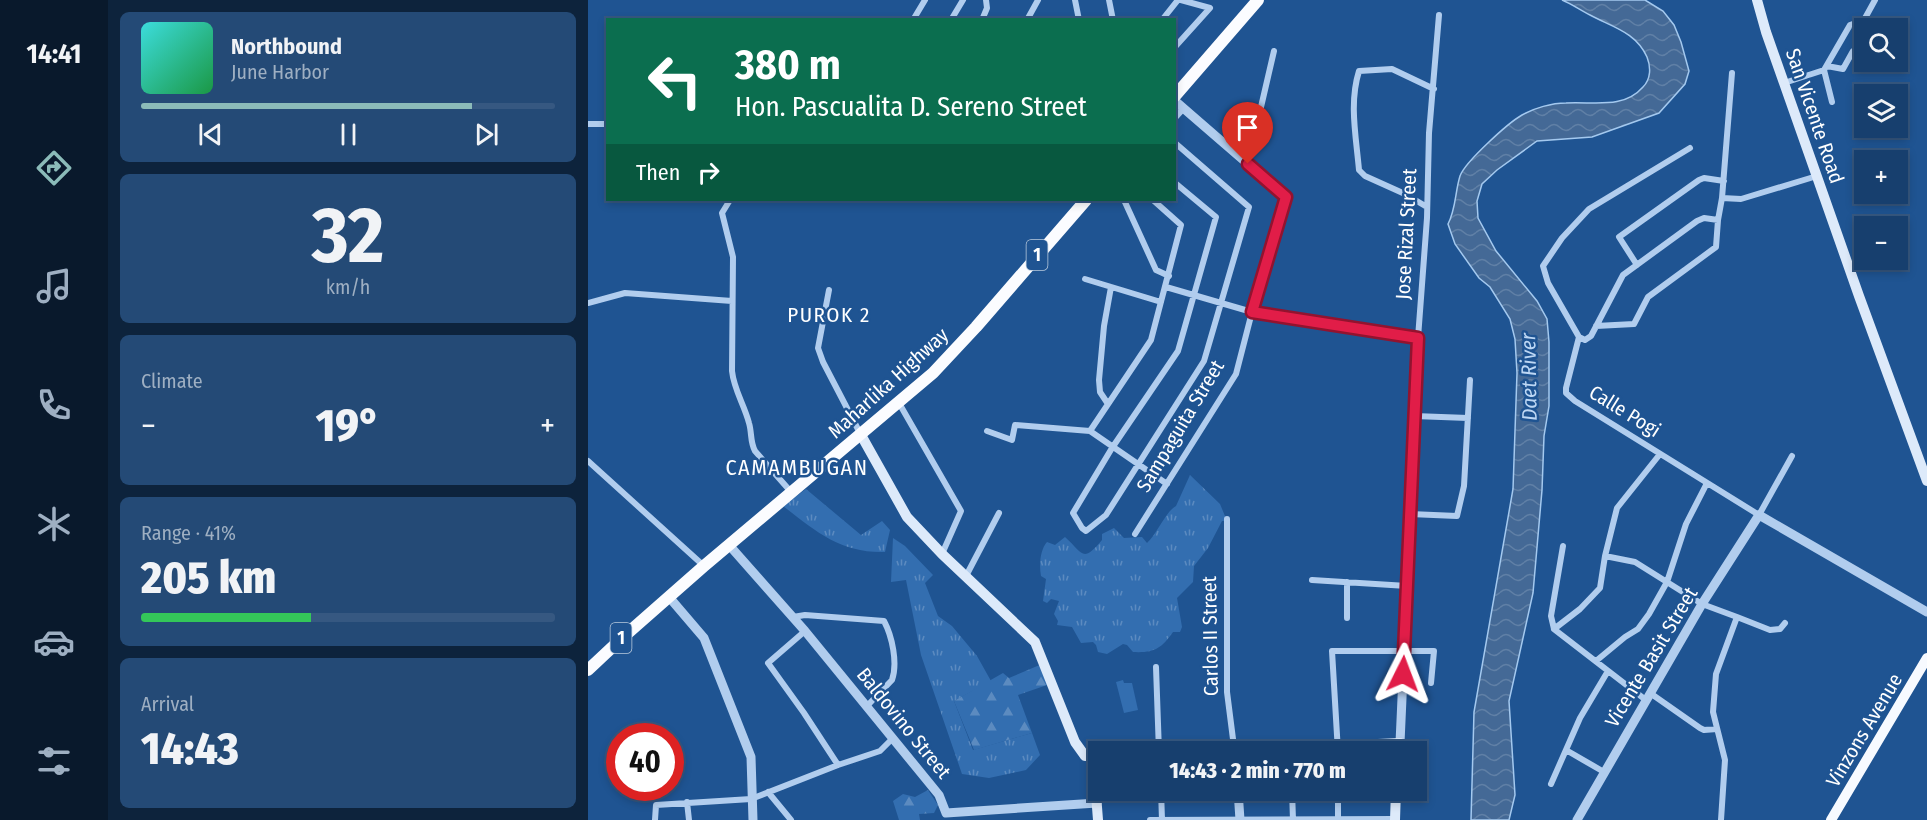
<!DOCTYPE html>
<html lang="en">
<head>
<meta charset="utf-8">
<style>
  :root { --surface:#173f6e; --page:#244a76; --text:#f1f3f6; --muted:#9eafc2; --line:#365881; --accent:#8bbbb9 }
  body { margin:0; font-family:"Fira Sans Condensed",sans-serif; background:var(--page); color:var(--text); height:100vh; display:flex; flex-direction:column; font-size:22px; white-space:nowrap }
  * { box-sizing:border-box; margin:0 }
  p { font-size:20px; color:var(--muted) }
  .icon { flex:none; width:33px; height:33px; fill:none; stroke:currentColor; stroke-width:2; stroke-linecap:round; stroke-linejoin:round }
  .map { position:relative; flex:1; overflow:hidden }
  .drawer { display:flex; flex-direction:column; gap:12px; padding:12px; background:#0d233c; width:480px }
  .drawer>* { flex:none }
  .top-card { position:absolute; left:18px; top:18px; width:570px; height:183px; border-radius:0px; box-shadow:0 3px 9px #0003,0 0 0 2px var(--line); background:#0b6e4f; color:#fff; overflow:hidden }
  .tools { position:absolute; left:1266px; top:18px; display:grid; gap:12px }
  .tools a { display:grid; place-items:center; width:54px; height:54px; border-radius:0px; background:var(--surface); box-shadow:0 3px 9px #0003,0 0 0 2px var(--line); font-size:30px }
  .speed { position:absolute; left:18px; top:723px; display:flex; gap:12px; font-size:30px; font-weight:700; text-align:center }
  .speed>* { display:grid; place-content:center; width:78px; height:78px; border-radius:50%; background:var(--surface); box-shadow:0 3px 9px #0003,0 0 0 2px var(--line); line-height:1 }
  .speed .limit { border:9px solid #d22; background:#fff; color:#111 }
  .pin { position:absolute; display:grid; place-items:center; width:51px; height:51px; color:#fff; margin:-62px -26px; border-radius:50% 50% 50% 0; rotate:-45deg; box-shadow:0 0 6px #0007 }
  .pin .icon { rotate:45deg }
  .me { position:absolute; width:66px; margin:-33px; rotate:3deg; stroke-linejoin:round; filter:drop-shadow(0 0 4px #0008) }
  .turn { display:flex; align-items:center; gap:21px; height:126px; padding:0 30px; font-size:27px }
  .turn .icon { width:78px; height:78px; stroke-width:2.5 }
  .turn b { display:block; font-size:42px; line-height:51px }
  .then { display:flex; align-items:center; height:57px; padding:0 30px; background:#0003; gap:12px; font-size:22px }
  .big { font-size:45px; font-weight:800; line-height:1.1 }
  .drawer .card { flex:1; display:flex; flex-direction:column; justify-content:center; gap:9px; min-width:0; padding:0 21px; border-radius:9px; background:var(--page) }
  .drawer .dial { align-items:center; gap:0 }
  .dial b { font-size:78px; line-height:1 }
  .song { display:flex; align-items:center; gap:18px }
  .cover { width:72px; height:72px; border-radius:9px; background:linear-gradient(135deg,hsl(180 70% 55%),hsl(140 70% 35%)) }
  .played { height:6px; border-radius:3px; background:linear-gradient(90deg,var(--accent) 80%,var(--line) 80%) }
  .keys { display:flex; justify-content:space-around; direction:ltr }
  .heat { display:flex; justify-content:space-between; align-items:center; font-size:33px; direction:ltr }
  .charge { height:9px; border-radius:4px; background:linear-gradient(90deg,#34c759 41%,var(--line) 0) }
  .trip { position:absolute; left:500px; top:741px; width:339px; height:60px; border-radius:0px; background:var(--surface); box-shadow:0 3px 9px #0003,0 0 0 2px var(--line); font-weight:800; line-height:60px; text-align:center }
  main { display:flex; flex:1; min-height:0 }
  .dock { display:flex; flex-direction:column; width:108px; justify-content:space-around; align-items:center; background:#09192c; color:var(--muted) }
  .dock .icon { width:42px; height:42px }
  .dock .selected { color:var(--accent) }
  .dock b { font-size:27px; color:var(--text) }
  .map>svg:first-child { display:block }
  .grass { fill:url(#grass-tufts) }
  .forest { fill:url(#forest-firs) }
  .garden { fill:#336eb0 }
  .water { fill:url(#water-waves); stroke:#a4c9ef; stroke-width:1.5 }
  .lines { fill:none; stroke-linecap:round; stroke-linejoin:round }
  .minor { stroke:#b1cdee; stroke-width:6 }
  .tertiary { stroke:#b1cdee; stroke-width:9 }
  .secondary { stroke:#ddeafa; stroke-width:10 }
  .primary { stroke:#f7faff; stroke-width:10 }
  .trunk { stroke:#fbfcff; stroke-width:12 }
  .route-casing { stroke:#92132f; stroke-width:15 }
  .route { stroke:#e11d48; stroke-width:10 }
  .labels { text-anchor:middle; stroke-width:5; stroke-linejoin:round; paint-order:stroke }
  .shield { fill:#1f5492; stroke:#bcccde; stroke-width:1.5 }
  .shield-label { font-size:18px; font-weight:bold; fill:#fff }
  .street-label { font-size:20px; fill:#fff; stroke:#1f5492 }
  .neighbourhood-label { font-size:21px; letter-spacing:1.5px; fill:#fff; stroke:#1f5492 }
  .water-label { font-size:21px; font-style:italic; fill:#bdd7f4; stroke:#1f5492 }
  .quarter-label { font-size:22px; letter-spacing:1.5px; fill:#fff; stroke:#1f5492 }
</style>
</head>
<body>
<main>
<nav class="dock">
<b>14:41</b>
<svg class="icon selected" aria-label="directions" viewBox="0 0 24 24"><path d="M12 3l9 9-9 9-9-9zM9 14v-3h6M13 9l2 2-2 2"/></svg>
<svg class="icon" aria-label="music" viewBox="0 0 24 24"><path d="M9 18V5l10-2v13"/><circle cx="6" cy="18" r="3"/><circle cx="16" cy="16" r="3"/></svg>
<svg class="icon" aria-label="phone" viewBox="0 0 24 24"><path d="M5 4h4l2 5-3 2q2 4 5 5l2-3 5 2v4C11 20 4 13 5 4z"/></svg>
<svg class="icon" aria-label="climate" viewBox="0 0 24 24"><path d="M12 3v18M4 7l16 10M4 17L20 7"/></svg>
<svg class="icon" aria-label="car" viewBox="0 0 24 24"><path d="M5 17H2v-5l4-1 3-4h7l3 4 3 1v5h-3M9 17h6M6 11h13"/><circle cx="7" cy="17" r="2"/><circle cx="17" cy="17" r="2"/></svg>
<svg class="icon" aria-label="filters" viewBox="0 0 24 24"><path d="M4 7h16M4 17h16"/><circle cx="9" cy="7" r="2"/><circle cx="15" cy="17" r="2"/></svg>
</nav>
<section class="drawer">
<div class="card">
<div class="song"><i class="cover"></i><div><b>Northbound</b><p>June Harbor</p></div></div>
<div class="played"></div>
<div class="keys"><svg class="icon" aria-label="previous" viewBox="0 0 24 24"><path d="M18 5L8 12l10 7zM5 5v14"/></svg><svg class="icon" aria-label="pause" viewBox="0 0 24 24"><path d="M8 5v14M16 5v14"/></svg><svg class="icon" aria-label="next" viewBox="0 0 24 24"><path d="M6 5l10 7-10 7zM19 5v14"/></svg></div>
</div>
<div class="card dial"><b>32</b><p>km/h</p></div>
<div class="card"><p>Climate</p>
<div class="heat"><a>−</a><b class="big">19°</b><a>+</a></div>
</div>
<div class="card"><p>Range · 41%</p><b class="big">205 km</b><div class="charge"></div></div>
<div class="card"><p>Arrival</p><b class="big">14:43</b></div>
</section>
<div class="map">
<svg width="1339" height="820" viewBox="0 0 1339 820">
  <defs>
    <pattern id="grass-tufts" width="24" height="20" patternUnits="userSpaceOnUse" patternTransform="scale(1.5)"><rect width="24" height="20" fill="#336eb0"/><path d="M3 7l-1-3M5 7V3M7 7l1-3M15 17l-1-3M17 17v-4M19 17l1-3" fill="none" stroke="#5c8bc0"/></pattern>
    <pattern id="forest-firs" width="22" height="20" patternUnits="userSpaceOnUse" patternTransform="scale(1.5)"><rect width="22" height="20" fill="#336eb0"/><path d="M5 1l3.5 6h-7zM16 11l3.5 6h-7z" fill="#5c8bc0"/></pattern>
    <pattern id="water-waves" width="16" height="10" patternUnits="userSpaceOnUse" patternTransform="scale(1.5)"><rect width="16" height="10" fill="#446996"/><path d="M0 5q4-4 8 0t8 0" fill="none" stroke="#6080a6"/></pattern>
  </defs>
  <rect width="100%" height="100%" fill="#1f5492"/>
  <path class="grass" d="M602,475L632,504L639,521H634L620,548L606,566L605,582L589,598L594,627L592,632H585C573,649 566,653 545,652L539,645L535,644L519,654L510,652L508,645L505,642L493,643L484,627L469,625L470,621L466,614L471,601L463,599L459,603L455,601L458,579L453,576C451,565 452,550 459,542L467,545L477,537C495,553 494,564 514,540V534L526,528L536,538L554,537L559,543C569,534 578,511 588,506Z
    M218,489L273,535L294,521L302,530L297,552C252,553 229,532 195,506Z
    M305,538L317,546L345,575L337,583L350,616L364,626L389,656L403,681L366,701L385,750L444,733L452,755L438,770L401,778L374,774L333,655L318,580L303,582Z"/>
  <path class="forest" d="M454,664L462,684L430,695L444,733L386,750L366,701L415,673L421,678Z
    M340,790L350,805L346,813L331,814L332,820H311L305,801L315,794L327,797Z"/>
  <path class="garden" d="M535,680L536,683H544L550,710L536,713L528,682Z"/>
  <path class="water" d="M974,0H1057L1075,11L1086,25L1093,42L1101,71L1097,84L1071,113L1004,137L949,141L909,170L894,184L889,201L890,218L908,251L949,301L959,319L961,342V406L956,436L954,490L945,593L921,701L927,795L921,820H883L886,712L925,489L929,373L927,339L922,319L902,287L891,278L867,244L860,224C868,209 867,192 872,176C877,162 920,123 934,115C946,108 964,103 978,103C1004,101 1035,110 1055,87C1063,79 1063,67 1059,57C1048,32 1024,27 1002,15C992,10 984,4 974,0Z"/>
  <g class="lines">
    <path class="minor" d="M487,0L491,20
      M521,0L525,20
      M325,20L337,0
      M363,20L375,0
      M394,20L399,8L398,0
      M439,20L450,0
      M574,20L590,0
      M586,48L622,8L593,0
      M1239,66L1255,69L1265,51H1276
      M1236,70L1244,102
      M1196,83L1236,70L1262,25L1276,20L1287,0
      M586,119L596,108
      M0,124H20
      M586,142L661,207L616,361L518,515L498,531L494,528L485,513L524,448L590,351L628,217L586,182
      M660,163L686,51
      M1134,198L1144,73
      M142,200L134,213L145,257L144,371C146,390 156,404 161,423C164,433 162,442 167,451L204,493
      M536,200L568,270L581,276
      M839,207L817,194L777,176L771,170C768,136 761,103 771,71L804,69L846,89
      M1049,265L1031,237L1111,180L1116,178L1136,181
      M497,279L573,302
      M241,290L230,348L235,362L273,435
      M0,303L37,293L144,301
      M1008,326L1046,324L1060,297L1128,247L1130,220
      M991,337L960,283L955,266L974,238L1001,209L1102,148
      M830,338L839,218L841,133L851,15
      M311,403L373,511L354,554
      M520,404L512,392L511,380L516,326L523,287
      M826,416L880,418
      M399,431L424,440L427,425L502,431L579,484
      M502,431L563,340L593,225L565,200
      M1204,456L1171,515L987,401L978,393V388L991,337L997,340L1003,336L1035,275L1109,221L1116,218L1130,220L1134,198L1153,199L1229,176
      M0,461L116,566
      M822,514L869,516L876,486L882,380
      M639,519V692L646,747
      M547,534L648,374L664,312L578,287
      M1017,556L1047,562L1114,604L1149,617L1128,674L1125,712L1137,760L1133,820
      M378,576L411,513
      M724,580L819,586
      M205,617L217,615L296,621C304,636 310,663 304,680L279,706
      M1149,617L1182,630L1192,629L1197,623
      M759,618V582
      M966,629L963,616L975,546
      M217,631L180,663L216,713L250,765
      M1008,661L1037,637L1050,629L1061,614L1079,582L1098,524L1119,483
      M568,667L571,752
      M1062,693L1112,728L1116,730L1129,729
      M1058,700L966,629L992,609L1012,588L1017,556L1029,508L1072,454
      M978,750L1016,772
      M750,752L744,651H846L843,683
      M963,784L992,718L1020,671
      M573,790L574,820
      M704,790L705,820
      M750,790V820
      M180,792L203,820
      M99,802L101,820
      M67,820L68,805L163,799L250,765L292,751L305,738
      M562,820L807,819"/>
    <path class="tertiary" d="M586,100L698,197L664,312L830,338L812,743
      M141,545L217,631L351,795L358,813L509,803
      M81,597L116,638L163,757L165,820
      M650,790L652,820
      M989,820L1114,604L1171,515L1339,612"/>
    <path class="secondary" d="M1169,0L1178,32L1271,296L1339,481
      M273,435L319,517L354,554L447,642L487,742L497,756L510,755
      M549,752L646,747L702,748L812,743L811,752
      M505,756L510,820
      M807,820L808,790"/>
    <path class="primary" d="M1243,820L1339,658"/>
    <path class="trunk" d="M586,97L670,0
      M0,670L33,639L116,566L345,373L388,327L498,200"/>
  </g>
  <g class="lines">
    <defs>
      <path id="route" d="M660,164L698,197L664,312L830,338L815,674"/>
    </defs>
    <use href="#route" class="route-casing"/>
    <use href="#route" class="route"/>
  </g>
  <g class="labels">
    <g class="shield">
      <rect x="438.5" y="240" width="21" height="30" rx="4.5"/>
      <rect x="22.5" y="623" width="21" height="30" rx="4.5"/>
    </g>
    <g class="shield-label">
      <text x="449" y="261">1</text>
      <text x="33" y="644">1</text>
    </g>
    <g class="street-label">
      <text transform="translate(1227 116) rotate(71)" y="7">San Vicente Road</text>
      <text transform="translate(818 234) rotate(-87)" y="7">Jose Rizal Street</text>
      <text transform="translate(300 383) rotate(-42)" y="7">Maharlika Highway</text>
      <text transform="translate(1037 411) rotate(32)" y="7">Calle Pogi</text>
      <text transform="translate(592 426) rotate(-59)" y="7">Sampaguita Street</text>
      <text transform="translate(622 636) rotate(-91)" y="7">Carlos II Street</text>
      <text transform="translate(1063 657) rotate(-59)" y="7">Vicente Basit Street</text>
      <text transform="translate(316 723) rotate(51)" y="7">Baldovino Street</text>
      <text transform="translate(1276 730) rotate(-59)" y="7">Vinzons Avenue</text>
    </g>
    <g class="neighbourhood-label">
      <text x="241" y="322">PUROK 2</text>
    </g>
    <g class="water-label">
      <text transform="translate(941 377) rotate(-91)" y="7">Daet River</text>
    </g>
    <g class="quarter-label">
      <text x="209" y="475">CAMAMBUGAN</text>
    </g>
  </g>
</svg>
<div class="tools">
<a><svg class="icon" aria-label="search" viewBox="0 0 24 24"><circle cx="10" cy="10" r="6"/><path d="M15 15l6 6"/></svg></a>
<a><svg class="icon" aria-label="layers" viewBox="0 0 24 24"><path d="M12 4l9 5-9 5-9-5zM3 14l9 5 9-5"/></svg></a>
<a>+</a>
<a>−</a>
</div>
<div class="speed"><div class="limit">40</div></div>
<div class="pin" style="left:660px;top:164px;background:#d93025"><svg class="icon" aria-label="arrive" viewBox="0 0 24 24"><path d="M6 21V4h12l-3 4 3 4H6"/></svg></div>
<svg class="me" style="left:815px;top:674px" viewBox="-20 -20 40 40"><path d="M0-17L14 15 0 8-14 15z" fill="#e11d48" stroke="#fff" stroke-width="4"/></svg>
<div class="trip">14:43 · 2 min · 770 m</div>
<div class="top-card">
<div class="turn"><svg class="icon" aria-label="left" viewBox="0 0 24 24"><path d="M17 20v-9H6M10 6l-5 5 5 5"/></svg><div><b>380 m</b>Hon. Pascualita D. Sereno Street</div></div>
<div class="then">Then<svg class="icon" aria-label="right" viewBox="0 0 24 24"><path d="M7 20v-9h11M14 6l5 5-5 5"/></svg></div>
</div>
</div>
</main>
</body>
</html>
